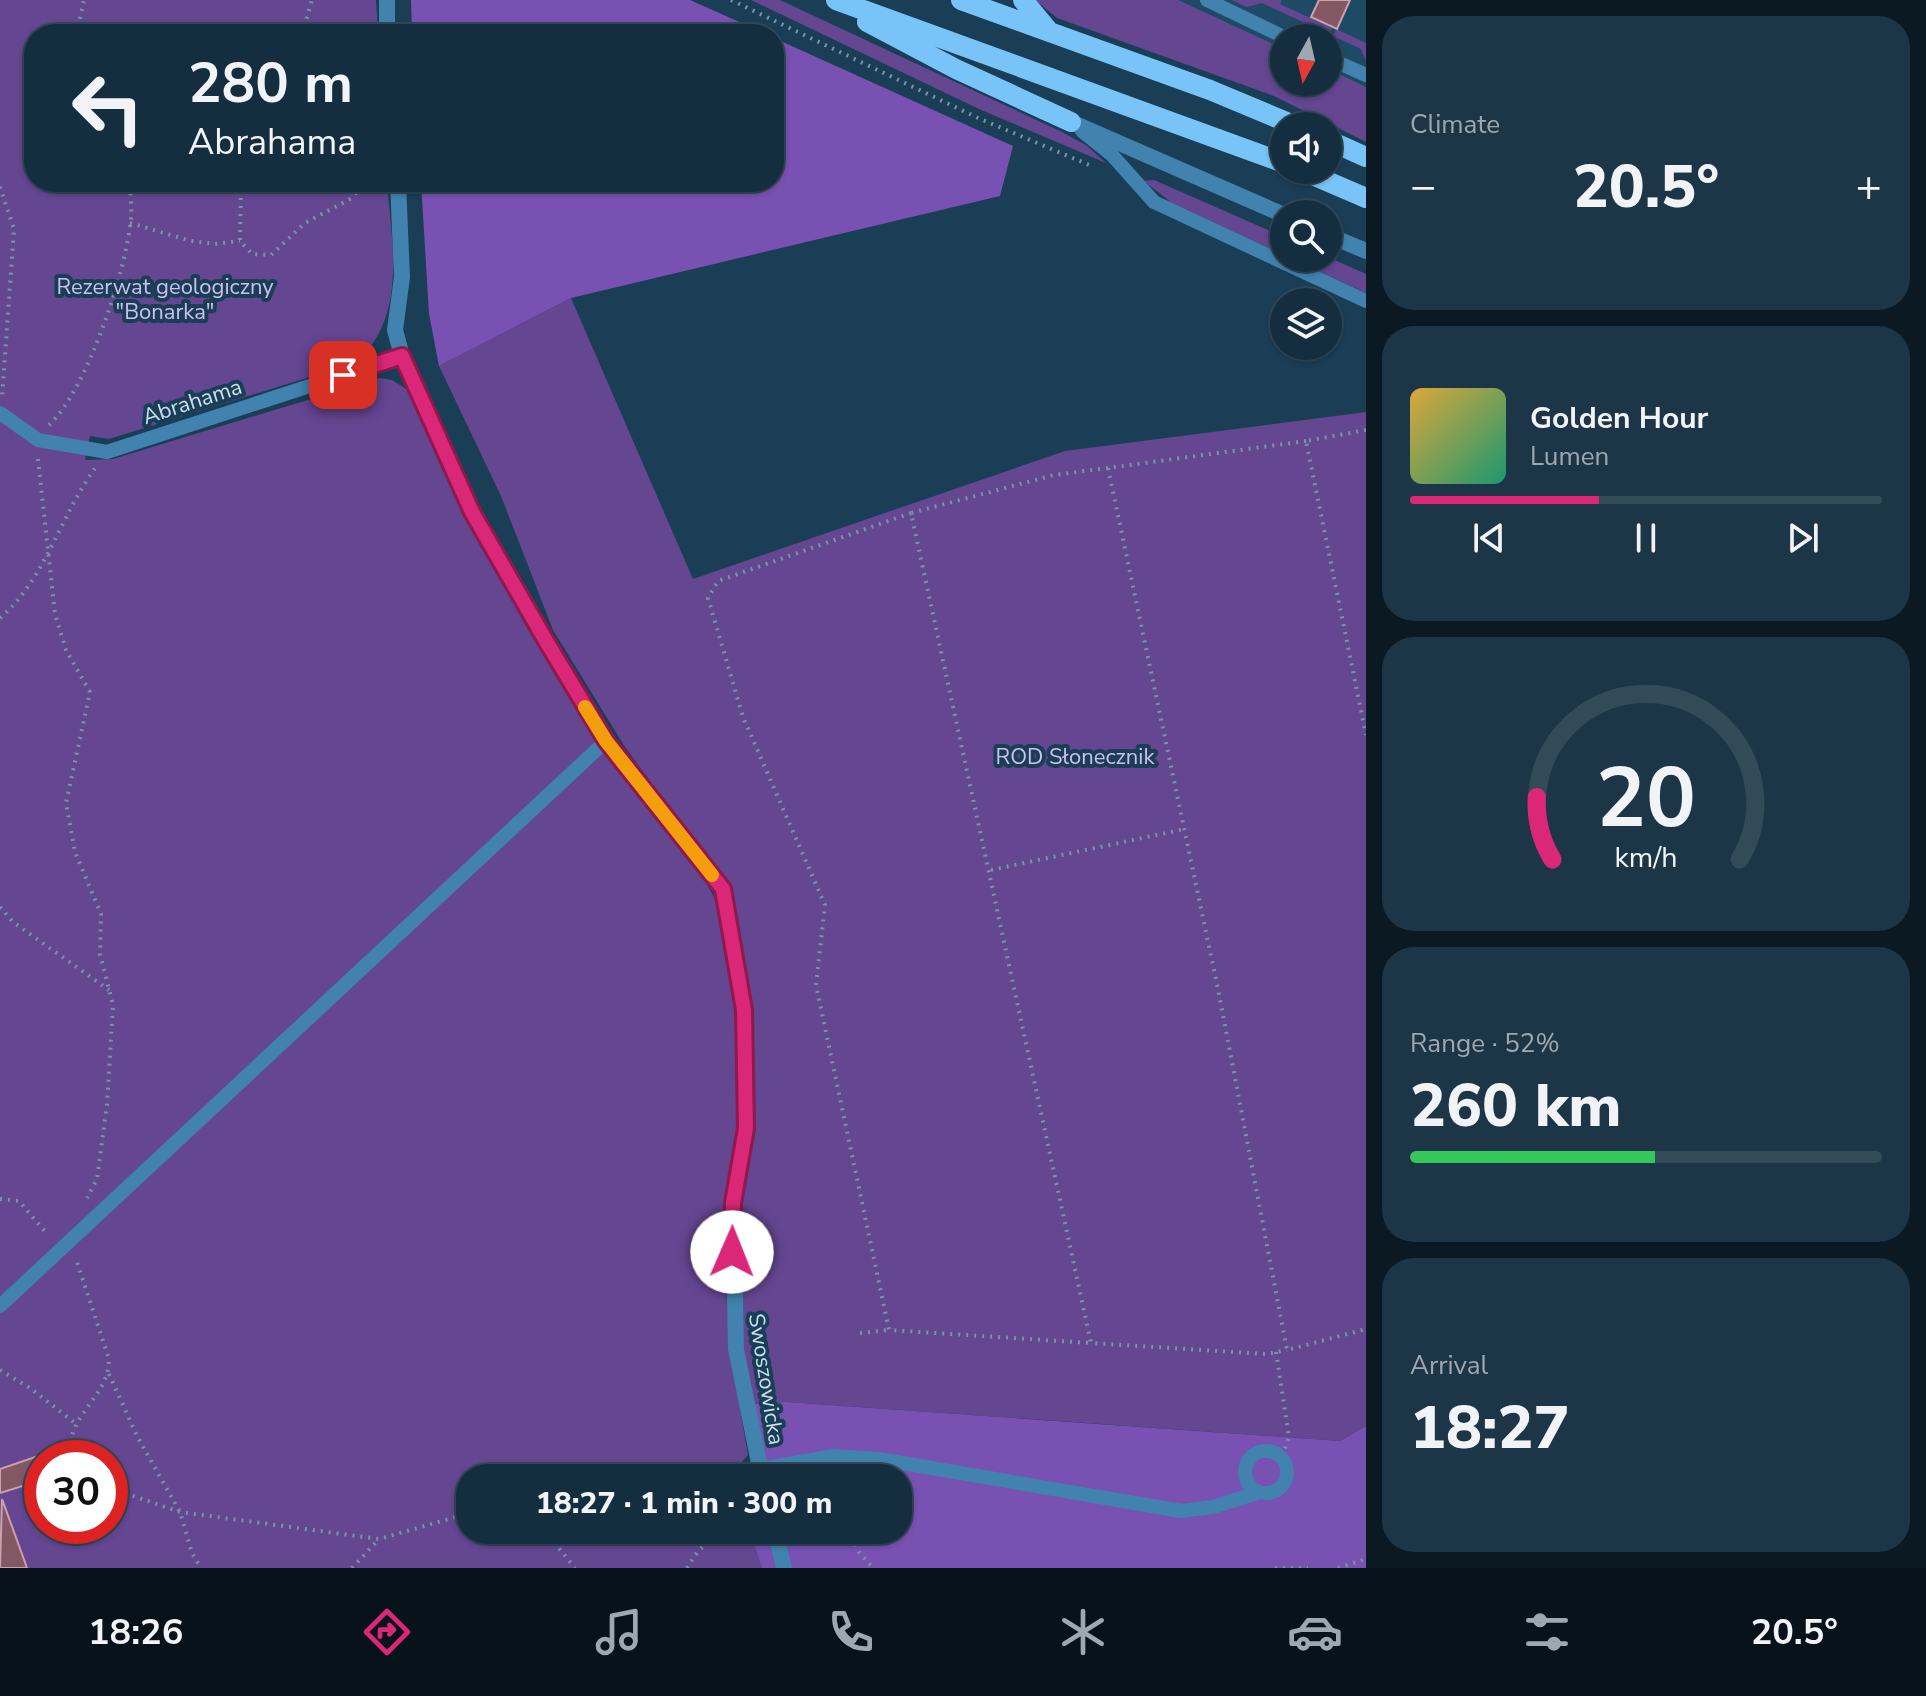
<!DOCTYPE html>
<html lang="en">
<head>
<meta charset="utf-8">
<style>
  :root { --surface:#142e40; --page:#1d3647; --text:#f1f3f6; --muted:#9da8b1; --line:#334a59; --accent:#db2777 }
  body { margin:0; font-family:"Nunito Sans",sans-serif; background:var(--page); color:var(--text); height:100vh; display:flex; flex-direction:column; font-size:30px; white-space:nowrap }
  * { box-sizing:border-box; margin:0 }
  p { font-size:26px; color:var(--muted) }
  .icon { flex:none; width:44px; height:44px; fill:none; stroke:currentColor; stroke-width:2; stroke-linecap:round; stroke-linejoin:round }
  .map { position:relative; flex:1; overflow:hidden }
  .panel { display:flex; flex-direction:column; gap:16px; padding:16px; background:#0b1923; width:560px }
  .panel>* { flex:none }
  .top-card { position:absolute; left:24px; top:24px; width:760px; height:168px; border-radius:32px; box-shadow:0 2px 6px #0004,0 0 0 2px var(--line); background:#142e40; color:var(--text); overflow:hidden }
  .needle { width:52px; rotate:188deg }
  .fabs { position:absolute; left:1270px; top:24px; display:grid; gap:16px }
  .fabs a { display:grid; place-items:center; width:72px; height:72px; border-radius:50%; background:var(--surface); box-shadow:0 2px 6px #0004,0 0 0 2px var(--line); font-size:40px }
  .speed { position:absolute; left:24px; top:1440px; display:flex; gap:16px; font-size:40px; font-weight:700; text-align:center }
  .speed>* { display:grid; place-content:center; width:104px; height:104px; border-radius:50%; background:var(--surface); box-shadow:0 2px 6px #0004,0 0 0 2px var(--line); line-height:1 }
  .speed .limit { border:12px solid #d22; background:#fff; color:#111 }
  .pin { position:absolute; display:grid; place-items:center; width:68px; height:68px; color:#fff; margin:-34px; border-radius:16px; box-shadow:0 4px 12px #0006 }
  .me { position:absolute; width:88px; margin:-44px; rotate:1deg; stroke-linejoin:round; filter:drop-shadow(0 0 6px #0008) }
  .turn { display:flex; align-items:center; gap:28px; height:168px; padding:0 32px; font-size:36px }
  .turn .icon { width:104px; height:104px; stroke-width:2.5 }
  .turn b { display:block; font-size:56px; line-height:68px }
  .big { font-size:60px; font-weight:800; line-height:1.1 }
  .panel .widget { flex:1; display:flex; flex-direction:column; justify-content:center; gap:12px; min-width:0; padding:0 28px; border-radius:32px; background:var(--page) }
  .panel .dial { align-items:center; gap:0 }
  .dial svg { height:208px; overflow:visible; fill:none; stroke:var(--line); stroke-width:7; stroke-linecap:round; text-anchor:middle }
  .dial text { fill:var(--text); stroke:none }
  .song { display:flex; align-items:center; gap:24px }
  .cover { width:96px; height:96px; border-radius:12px; background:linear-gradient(135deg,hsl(40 70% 55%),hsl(160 70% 35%)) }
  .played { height:8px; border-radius:4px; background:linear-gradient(90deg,var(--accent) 40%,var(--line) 40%) }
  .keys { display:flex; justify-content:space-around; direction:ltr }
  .heat { display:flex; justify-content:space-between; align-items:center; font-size:44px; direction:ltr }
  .charge { height:12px; border-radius:6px; background:linear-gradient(90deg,#34c759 52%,var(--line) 0) }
  .trip { position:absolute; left:456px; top:1464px; width:456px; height:80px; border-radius:32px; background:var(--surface); box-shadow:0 2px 6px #0004,0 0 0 2px var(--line); font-weight:800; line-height:80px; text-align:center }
  .tabs { display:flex; height:128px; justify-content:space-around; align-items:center; background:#08121a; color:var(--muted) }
  .tabs .icon { width:56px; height:56px }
  .tabs .current { color:var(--accent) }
  .tabs b { font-size:36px; color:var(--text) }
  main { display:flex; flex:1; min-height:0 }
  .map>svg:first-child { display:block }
  .built { fill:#1f4a66; fill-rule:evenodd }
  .green { fill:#644691; fill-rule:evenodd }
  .forest { fill:#7851b2 }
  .building { fill:#835865; stroke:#ce9fac; stroke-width:2 }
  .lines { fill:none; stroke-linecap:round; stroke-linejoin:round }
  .path { stroke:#7994a8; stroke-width:4; stroke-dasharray:2 6; stroke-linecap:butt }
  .service { stroke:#4182ae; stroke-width:14 }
  .minor { stroke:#4182ae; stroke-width:16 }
  .primary { stroke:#78c4f9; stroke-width:20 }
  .route-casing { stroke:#8e194d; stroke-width:20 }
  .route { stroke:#db2777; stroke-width:14 }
  .slow { stroke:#f59e0b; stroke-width:14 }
  .labels { text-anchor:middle; stroke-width:8; stroke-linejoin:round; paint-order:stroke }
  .park-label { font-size:22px; fill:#cfbef0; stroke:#1a3e56 }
  .street-label { font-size:22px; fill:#ccdfee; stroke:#1a3e56 }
</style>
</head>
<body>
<main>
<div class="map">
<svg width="1366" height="1568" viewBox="0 0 1366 1568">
  <rect width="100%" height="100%" fill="#1a3e56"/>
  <path class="built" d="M1140,0H1366V117L1129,18ZM1284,38H1328V82H1284Z"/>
  <path class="green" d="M0,0H376L378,34H34V182H387C391,235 405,301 370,347C364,356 349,362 339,368L109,439L90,436L85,460L113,459L380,378L392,380L408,390L477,536L526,626L612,761L691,857L717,902L740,1018L739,1120L727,1200L725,1272L730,1351L748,1455L738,1466L655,1478H470V1530H518L521,1546L520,1530H749L762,1568H0ZM42,1458H110V1526H42Z
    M751,0H780L1060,131L1086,145L1106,163L979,109Z
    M1035,0H1178L1284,49V82H1328V69L1366,87V142L1274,96L1057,18Z
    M1231,0H1282L1280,4L1332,28L1329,34L1262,3L1247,7Z
    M1336,29L1366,43V61L1361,49L1333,36Z
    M1154,180L1284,237V255L1172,203L1144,181Z
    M1328,257L1366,274V293L1291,258Z
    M571,298L693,579L1065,451L1366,412V1426L1340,1441L788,1402L753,1404L745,1367L739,1277L741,1202L750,1127L751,1019L745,967L728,887L625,747L553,630L501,496L439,366Z"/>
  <path class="forest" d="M411,0H690L766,34H412Z
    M774,38L1013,146L1000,196L571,298L439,366L429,314L421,182H774Z
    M787,1402L1340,1441L1366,1426V1568H790L781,1530H898V1478H774V1470L763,1460L753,1404Z
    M749,1530H770L779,1568H762Z"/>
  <path class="building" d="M1319,0H1350L1337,29L1311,17Z
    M38,1456L42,1480L0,1493V1469Z
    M2,1499L22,1554L27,1568H0Z"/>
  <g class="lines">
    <path class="path" d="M731,0L978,118L1094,167
      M83,34L79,23L84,0
      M302,34L312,0
      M241,182L240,241L252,254L271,255L305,223L352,198L364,182
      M0,187L14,229L2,398
      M130,223L191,241L215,244L240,241
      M49,425C87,390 126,271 131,219C132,207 130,194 130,182
      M1366,430L1306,441L1366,735
      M1306,441L1108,468L1218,989L1287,1350L1366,1329
      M38,459L55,614L66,650L90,692L66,803L75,852L101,914L100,954L113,1005L107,1105L97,1179L87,1198
      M1108,468L1054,475L911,513L1091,1343L1266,1354L1287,1350
      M911,513L718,581L708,598L743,717L825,905L816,985L889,1330L1090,1343
      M0,618C45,580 61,514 96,467
      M991,870L1185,829
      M0,907L13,922L109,990
      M0,1199L19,1201L48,1235
      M860,1333L889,1330
      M1276,1352L1289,1437L1282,1457
      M0,1370L30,1388L75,1423
      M109,1374L137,1436L180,1512L192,1553L201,1568
      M71,1458C64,1415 109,1399 109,1359L76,1259
      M699,1478L740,1472
      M110,1488L180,1512L379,1539L470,1513
      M544,1530L575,1568
      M848,1530L859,1552L873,1568
      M352,1568L379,1539
      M687,1568L698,1551L723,1530
      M1275,1568H1308
      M1338,1568L1366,1559"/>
    <path class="service" d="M1207,0L1286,38
      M1328,58L1366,75
      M1082,131L1112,155L1154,202L1366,301
      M0,413L38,440L107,452L402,356
      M0,1306L606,741
      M1245 1472a21 21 0 1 1 42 0a21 21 0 1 1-42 0Z
      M760,1469L833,1456L879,1459L1181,1511L1213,1507L1260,1492"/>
    <path class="minor" d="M387,0V34
      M1071,122L1284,215
      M398,182L402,277L395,330L402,356L472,512L546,641L606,741L723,889L744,1010L746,1128L733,1203L736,1349L762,1478
      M1328,235L1366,251
      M775,1530L784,1568"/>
    <path class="primary" d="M836,0L1284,163
      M961,0L1210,90L1296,126
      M1023,0L1047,29
      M867,22L956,69L1071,122
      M1328,140L1366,157
      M1301,170L1366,198"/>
  </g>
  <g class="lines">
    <defs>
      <path id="route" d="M343,375L402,356L472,512L546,641L606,741L723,889L744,1010L746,1128L733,1203L732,1252"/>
    </defs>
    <use href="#route" class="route-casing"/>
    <use href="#route" class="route"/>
    <path class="slow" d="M585,707L606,741L712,875"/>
  </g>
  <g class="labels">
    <g class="park-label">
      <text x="165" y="294">Rezerwat geologiczny<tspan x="165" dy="25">"Bonarka"</tspan></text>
      <text x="1075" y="764">ROD Słonecznik</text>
    </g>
    <g class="street-label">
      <text transform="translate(192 401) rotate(-18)" y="8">Abrahama</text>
      <text transform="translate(767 1379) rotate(81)" y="8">Swoszowicka</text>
    </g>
  </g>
</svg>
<div class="fabs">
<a><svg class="needle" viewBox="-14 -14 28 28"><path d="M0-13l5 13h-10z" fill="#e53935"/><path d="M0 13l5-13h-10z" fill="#9da8b1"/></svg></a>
<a><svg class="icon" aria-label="sound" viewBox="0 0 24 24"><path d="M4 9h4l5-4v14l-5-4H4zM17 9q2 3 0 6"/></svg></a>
<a><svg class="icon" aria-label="search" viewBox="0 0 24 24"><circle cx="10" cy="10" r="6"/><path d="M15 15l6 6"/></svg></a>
<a><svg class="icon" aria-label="layers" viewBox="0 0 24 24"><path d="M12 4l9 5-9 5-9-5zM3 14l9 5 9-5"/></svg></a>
</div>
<div class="speed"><div class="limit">30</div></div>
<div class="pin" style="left:343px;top:375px;background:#d93025"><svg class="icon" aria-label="arrive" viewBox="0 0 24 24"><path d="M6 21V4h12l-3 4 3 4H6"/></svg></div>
<svg class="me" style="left:732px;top:1252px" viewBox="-20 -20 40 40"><circle r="19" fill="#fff"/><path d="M0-13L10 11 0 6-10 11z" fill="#db2777"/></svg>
<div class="trip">18:27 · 1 min · 300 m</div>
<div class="top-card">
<div class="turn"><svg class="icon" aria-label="left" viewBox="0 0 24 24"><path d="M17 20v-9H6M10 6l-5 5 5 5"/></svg><div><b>280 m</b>Abrahama</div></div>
</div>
</div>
<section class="panel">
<div class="widget"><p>Climate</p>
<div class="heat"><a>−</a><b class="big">20.5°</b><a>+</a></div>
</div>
<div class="widget">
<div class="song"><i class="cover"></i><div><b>Golden Hour</b><p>Lumen</p></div></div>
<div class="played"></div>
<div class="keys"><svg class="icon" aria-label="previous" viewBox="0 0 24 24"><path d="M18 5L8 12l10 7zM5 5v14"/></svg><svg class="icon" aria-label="pause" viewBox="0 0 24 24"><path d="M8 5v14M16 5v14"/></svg><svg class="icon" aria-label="next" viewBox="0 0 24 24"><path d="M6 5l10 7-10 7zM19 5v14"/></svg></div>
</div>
<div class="widget dial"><svg viewBox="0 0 100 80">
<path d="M14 69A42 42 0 1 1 86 69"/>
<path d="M14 69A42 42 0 0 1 8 45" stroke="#db2777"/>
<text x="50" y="56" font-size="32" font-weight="700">20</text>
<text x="50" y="72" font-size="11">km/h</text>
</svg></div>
<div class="widget"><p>Range · 52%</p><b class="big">260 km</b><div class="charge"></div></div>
<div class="widget"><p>Arrival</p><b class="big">18:27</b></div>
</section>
</main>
<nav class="tabs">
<b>18:26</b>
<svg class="icon current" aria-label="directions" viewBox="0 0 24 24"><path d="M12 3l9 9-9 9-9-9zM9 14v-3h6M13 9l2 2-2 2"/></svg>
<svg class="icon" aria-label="music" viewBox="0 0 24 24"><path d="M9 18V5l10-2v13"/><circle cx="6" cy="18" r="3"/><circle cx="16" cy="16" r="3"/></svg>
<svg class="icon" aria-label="phone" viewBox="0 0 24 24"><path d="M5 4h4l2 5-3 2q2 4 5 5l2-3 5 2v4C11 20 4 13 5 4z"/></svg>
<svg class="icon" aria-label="climate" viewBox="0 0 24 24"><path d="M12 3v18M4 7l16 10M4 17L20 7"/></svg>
<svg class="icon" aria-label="car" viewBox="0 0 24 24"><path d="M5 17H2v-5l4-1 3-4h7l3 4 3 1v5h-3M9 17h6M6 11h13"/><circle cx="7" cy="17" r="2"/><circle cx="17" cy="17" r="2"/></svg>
<svg class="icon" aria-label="filters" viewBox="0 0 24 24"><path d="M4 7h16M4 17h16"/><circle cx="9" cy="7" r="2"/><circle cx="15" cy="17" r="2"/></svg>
<b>20.5°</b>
</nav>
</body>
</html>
